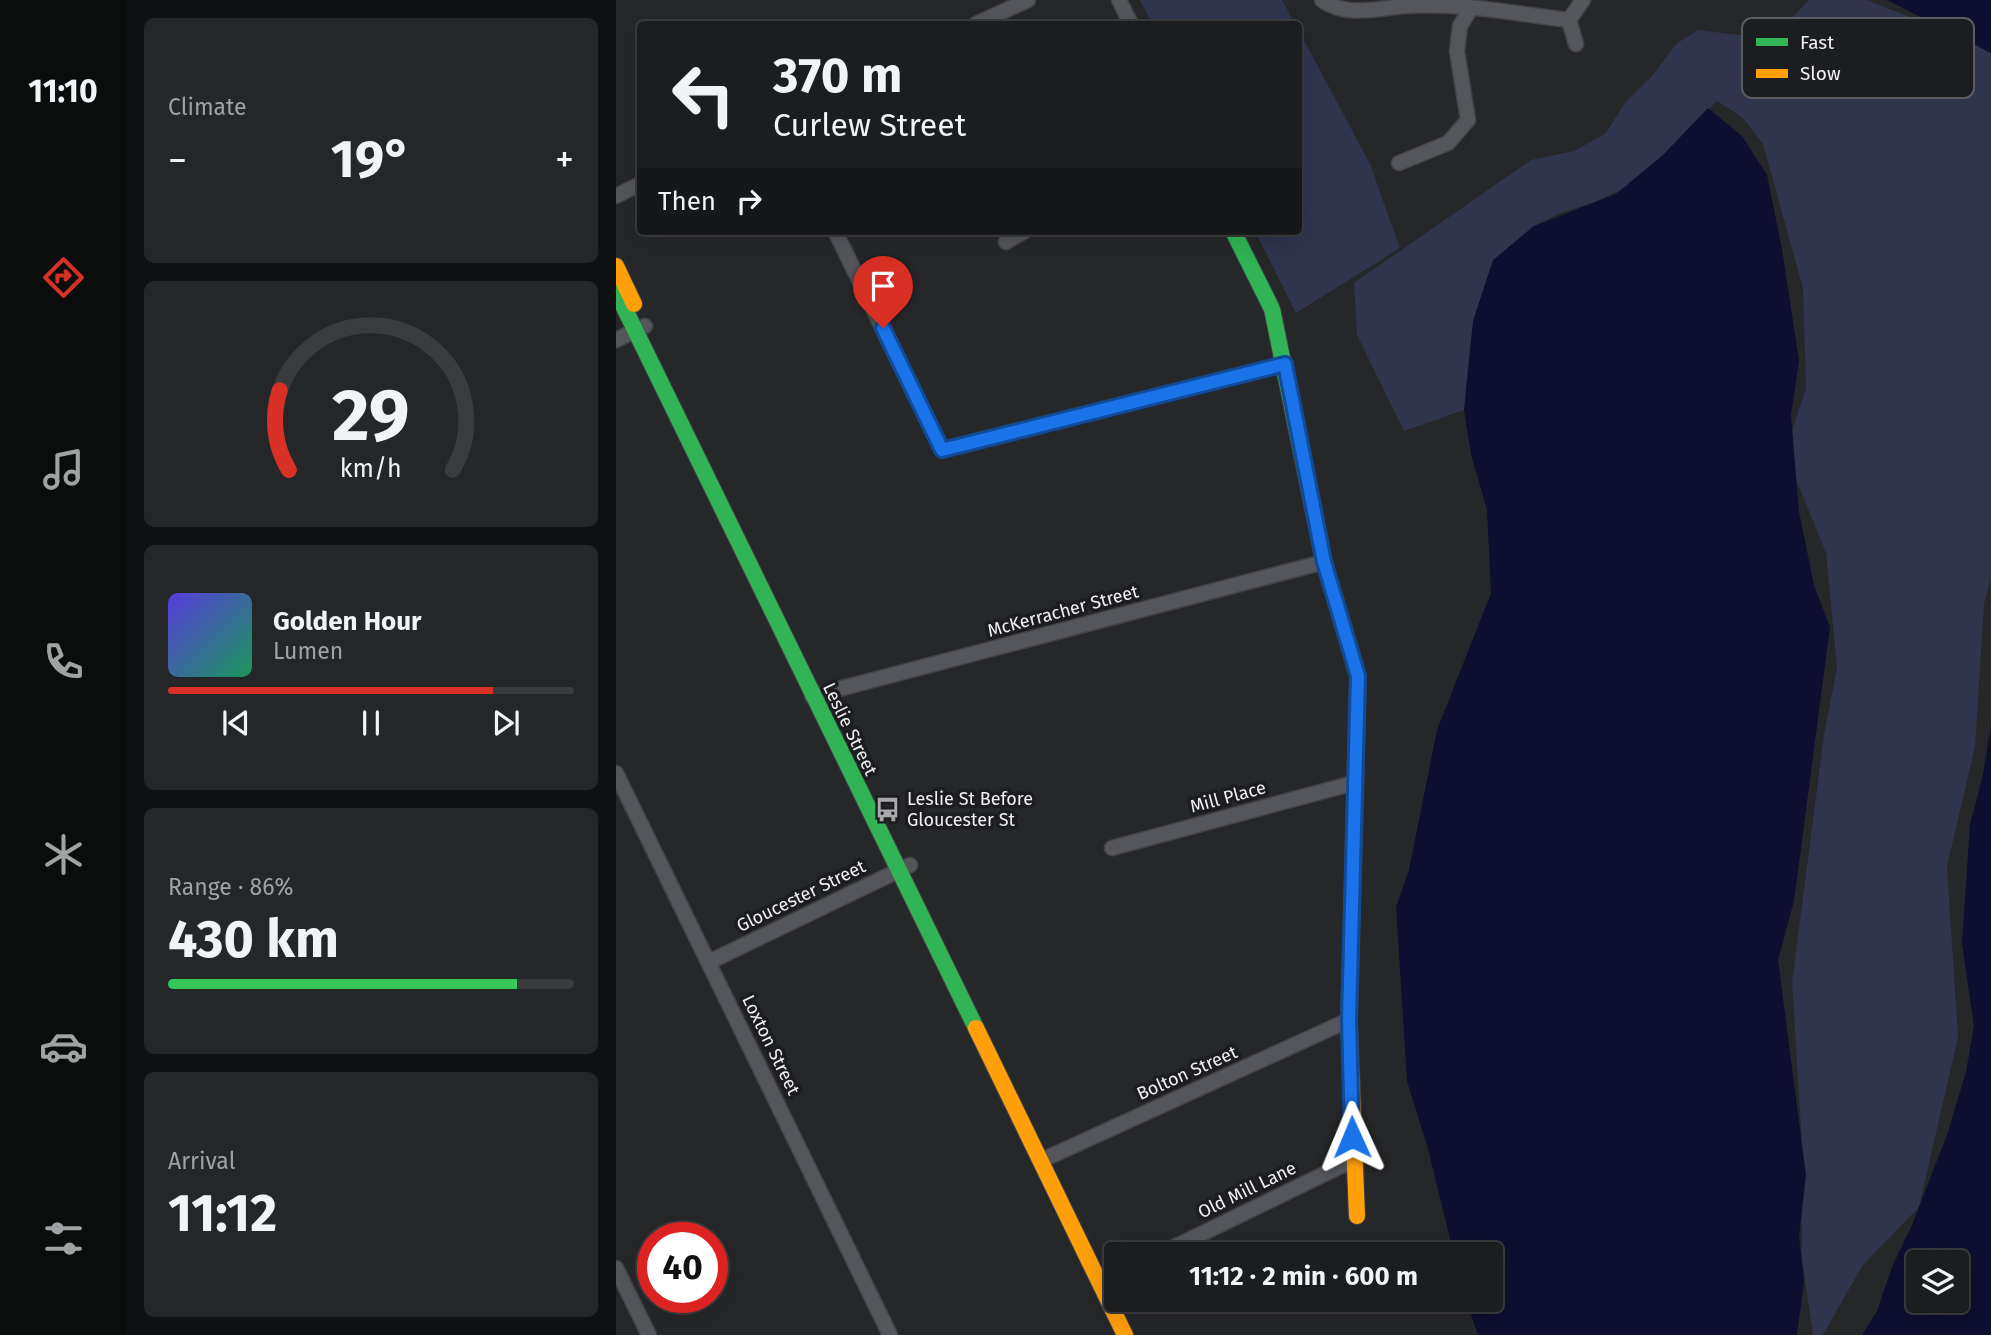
<!DOCTYPE html>
<html lang="en">
<head>
<meta charset="utf-8">
<style>
  :root { --surface:#1c1d1f; --page:#252628; --text:#f1f3f6; --muted:#a0a2a4; --line:#3a3b3d; --accent:#d93025 }
  body { margin:0; font-family:"Fira Sans",sans-serif; background:var(--page); color:var(--text); height:100vh; display:flex; flex-direction:column; font-size:26px; white-space:nowrap }
  * { box-sizing:border-box; margin:0 }
  p { font-size:23px; color:var(--muted) }
  .icon { flex:none; width:38px; height:38px; fill:none; stroke:currentColor; stroke-width:2; stroke-linecap:round; stroke-linejoin:round }
  .map { position:relative; flex:1; overflow:hidden }
  .details { display:flex; flex-direction:column; gap:18px; padding:18px; background:#0f1011; width:490px }
  .details>* { flex:none }
  .banner { position:absolute; left:21px; top:21px; width:665px; height:214px; border-radius:7px; box-shadow:0 7px 28px #0002,0 0 0 2px var(--line); background:#1c1d1f; color:var(--text); overflow:hidden }
  .fabs { position:absolute; left:1290px; top:1250px; display:grid; gap:14px }
  .fabs a { display:grid; place-items:center; width:63px; height:63px; border-radius:7px; background:var(--surface); box-shadow:0 7px 28px #0002,0 0 0 2px var(--line); font-size:35px }
  .speed { position:absolute; left:21px; top:1222px; display:flex; gap:14px; font-size:35px; font-weight:700; text-align:center }
  .speed>* { display:grid; place-content:center; width:91px; height:91px; border-radius:50%; background:var(--surface); box-shadow:0 7px 28px #0002,0 0 0 2px var(--line); line-height:1 }
  .speed .limit { border:10px solid #d22; background:#fff; color:#111 }
  .pin { position:absolute; display:grid; place-items:center; width:60px; height:60px; color:#fff; margin:-72px -30px; border-radius:50% 50% 50% 0; rotate:-45deg; box-shadow:0 0 7px #0007 }
  .pin .icon { rotate:45deg }
  .me { position:absolute; width:77px; margin:-38px; rotate:359deg; stroke-linejoin:round; filter:drop-shadow(0 0 5px #0008) }
  .turn { display:flex; align-items:center; gap:24px; height:147px; padding:0 21px; font-size:32px }
  .turn .icon { width:91px; height:91px; stroke-width:2.5 }
  .turn b { display:block; font-size:49px; line-height:60px }
  .then { display:flex; align-items:center; height:66px; padding:0 21px; background:#0003; gap:14px; font-size:26px }
  .big { font-size:52px; font-weight:700; line-height:1.1 }
  .details .tile { flex:1; display:flex; flex-direction:column; justify-content:center; gap:10px; min-width:0; padding:0 24px; border-radius:10px; background:var(--page) }
  .details .dial { align-items:center; gap:0 }
  .dial svg { height:182px; overflow:visible; fill:none; stroke:var(--line); stroke-width:7; stroke-linecap:round; text-anchor:middle }
  .dial text { fill:var(--text); stroke:none }
  .song { display:flex; align-items:center; gap:21px }
  .cover { width:84px; height:84px; border-radius:10px; background:linear-gradient(135deg,hsl(250 70% 55%),hsl(150 70% 35%)) }
  .played { height:7px; border-radius:4px; background:linear-gradient(90deg,var(--accent) 80%,var(--line) 80%) }
  .keys { display:flex; justify-content:space-around; direction:ltr }
  .heat { display:flex; justify-content:space-between; align-items:center; font-size:38px; direction:ltr }
  .charge { height:10px; border-radius:5px; background:linear-gradient(90deg,#34c759 86%,var(--line) 0) }
  .trip { position:absolute; left:488px; top:1242px; width:399px; height:70px; border-radius:7px; background:var(--surface); box-shadow:0 7px 28px #0002,0 0 0 2px var(--line); font-weight:700; line-height:70px; text-align:center }
  main { display:flex; flex:1; min-height:0 }
  .menu { display:flex; flex-direction:column; width:126px; justify-content:space-around; align-items:center; background:#0b0c0c; color:var(--muted) }
  .menu .icon { width:49px; height:49px }
  .menu .active { color:var(--accent) }
  .menu b { font-size:32px; color:var(--text) }
  .map>svg:first-child { display:block }
  .green { fill:#30344d }
  .water { fill:#0e0e30; fill-rule:evenodd }
  .lines { fill:none; stroke-linecap:round; stroke-linejoin:round }
  .street-casing { stroke:#434345; stroke-width:17 }
  .fast-casing { stroke:#434345; stroke-width:18 }
  .slow-casing { stroke:#434345; stroke-width:18 }
  .street { stroke:#54565c; stroke-width:14 }
  .fast { stroke:#30b455; stroke-width:16 }
  .slow { stroke:#ff9f0a; stroke-width:16 }
  .route-casing { stroke:#114b97; stroke-width:18 }
  .route { stroke:#1a73e8; stroke-width:12 }
  .labels { text-anchor:middle; stroke-width:7; stroke-linejoin:round; paint-order:stroke }
  .street-label { font-size:18px; fill:#f1f1f4; stroke:#1c1d20 }
  .poi-label { font-size:18px; fill:#f1f1f4; stroke:#1c1d20; text-anchor:start }
  .key { fill:#1c1d20; stroke:#5c5d60; stroke-width:2 }
  .key-label { font-size:19px; fill:#f1f1f4 }
</style>
</head>
<body>
<main>
<nav class="menu">
<b>11:10</b>
<svg class="icon active" aria-label="directions" viewBox="0 0 24 24"><path d="M12 3l9 9-9 9-9-9zM9 14v-3h6M13 9l2 2-2 2"/></svg>
<svg class="icon" aria-label="music" viewBox="0 0 24 24"><path d="M9 18V5l10-2v13"/><circle cx="6" cy="18" r="3"/><circle cx="16" cy="16" r="3"/></svg>
<svg class="icon" aria-label="phone" viewBox="0 0 24 24"><path d="M5 4h4l2 5-3 2q2 4 5 5l2-3 5 2v4C11 20 4 13 5 4z"/></svg>
<svg class="icon" aria-label="climate" viewBox="0 0 24 24"><path d="M12 3v18M4 7l16 10M4 17L20 7"/></svg>
<svg class="icon" aria-label="car" viewBox="0 0 24 24"><path d="M5 17H2v-5l4-1 3-4h7l3 4 3 1v5h-3M9 17h6M6 11h13"/><circle cx="7" cy="17" r="2"/><circle cx="17" cy="17" r="2"/></svg>
<svg class="icon" aria-label="filters" viewBox="0 0 24 24"><path d="M4 7h16M4 17h16"/><circle cx="9" cy="7" r="2"/><circle cx="15" cy="17" r="2"/></svg>
</nav>
<section class="details">
<div class="tile"><p>Climate</p>
<div class="heat"><a>−</a><b class="big">19°</b><a>+</a></div>
</div>
<div class="tile dial"><svg viewBox="0 0 100 80">
<path d="M14 69A42 42 0 1 1 86 69"/>
<path d="M14 69A42 42 0 0 1 10 34" stroke="#d93025"/>
<text x="50" y="56" font-size="32" font-weight="700">29</text>
<text x="50" y="72" font-size="11">km/h</text>
</svg></div>
<div class="tile">
<div class="song"><i class="cover"></i><div><b>Golden Hour</b><p>Lumen</p></div></div>
<div class="played"></div>
<div class="keys"><svg class="icon" aria-label="previous" viewBox="0 0 24 24"><path d="M18 5L8 12l10 7zM5 5v14"/></svg><svg class="icon" aria-label="pause" viewBox="0 0 24 24"><path d="M8 5v14M16 5v14"/></svg><svg class="icon" aria-label="next" viewBox="0 0 24 24"><path d="M6 5l10 7-10 7zM19 5v14"/></svg></div>
</div>
<div class="tile"><p>Range · 86%</p><b class="big">430 km</b><div class="charge"></div></div>
<div class="tile"><p>Arrival</p><b class="big">11:12</b></div>
</section>
<div class="map">
<svg width="1375" height="1335" viewBox="0 0 1375 1335">
  <rect width="100%" height="100%" fill="#262729"/>
  <path class="green" d="M524,0H666L679,24H536Z
    M1193,0H1251L1375,49V578L1368,604L1359,747L1331,866L1342,1037L1303,1207L1246,1266L1207,1335H1197L1186,1259V1145L1176,982L1208,735L1221,667L1210,553L1169,452L1190,388L1187,288L1147,144L1126,117L1101,101L1018,184L976,203L944,213L918,226L891,249L855,338L848,410L788,431L741,335L738,283L915,160L958,151L989,134L1009,103L1036,76L1060,44L1082,30L1164,40L1176,18Z
    M683,31L754,164L784,248L680,313L639,231H682Z"/>
  <path class="water" d="M1271,0H1375V53Z
    M1092,108L1126,136L1151,175L1166,249L1183,361L1175,415L1183,512L1198,585L1214,627L1178,901L1162,960L1190,1175L1183,1236L1188,1281L1181,1335H862L850,1300H875V1255H838L812,1149L791,1081L780,907L793,870L821,730L875,593L871,510L855,454L848,410L857,321L877,260L918,226L1000,194L1047,155Z
    M1375,724V1335H1246L1261,1311L1276,1267L1296,1225L1332,1132L1350,1072L1358,1026L1346,944L1354,824L1367,775ZM1302,1262H1340V1300H1302Z"/>
  <g class="lines">
    <defs>
      <path id="street" d="M503,0L515,24
        M706,0C731,18 762,8 790,6C842,2 901,14 953,20L967,0
        M953,20L960,44
        M360,24L412,0
        M783,163L832,143L852,120L841,51L844,26L855,8
        M0,196L24,184
        M219,231L326,450L669,364
        M390,242L409,231
        M0,340L29,326
        M196,696L708,562
        M0,773L274,1335
        M496,848L738,783
        M93,962L294,865
        M424,1161L733,1020
        M542,1255L737,1160
        M0,1268L33,1335
        M484,1283L500,1275"/>
      <path id="fast" d="M617,231L656,309L708,562L742,676L738,837
        M0,291L360,1028"/>
      <path id="slow" d="M0,266L18,304
        M738,837L733,1020L741,1216
        M360,1028L509,1335"/>
    </defs>
    <use href="#street" class="street-casing"/>
    <use href="#fast" class="fast-casing"/>
    <use href="#slow" class="slow-casing"/>
    <use href="#street" class="street"/>
    <use href="#fast" class="fast"/>
    <use href="#slow" class="slow"/>
  </g>
  <g class="lines">
    <defs>
      <path id="route" d="M267,328L326,450L669,364L708,562L742,676L733,1020L736,1137"/>
    </defs>
    <use href="#route" class="route-casing"/>
    <use href="#route" class="route"/>
  </g>
  <defs>
    <symbol id="bus-bare" viewBox="-9 -9 18 18"><path d="M-5-6H5V4H4V6H2V4H-2V6H-4V4H-5ZM-3.5-4V0h7V-4ZM-3.5 1.2v1.5H-2V1.2ZM2 1.2v1.5H3.5V1.2Z" fill="#aaaaad" stroke="#1c1d20" stroke-width="2.5" paint-order="stroke"/></symbol>
  </defs>
  <g fill-rule="evenodd">
    <use href="#bus-bare" x="254" y="792" width="35" height="35"/>
  </g>
  <g class="labels">
    <g class="street-label">
      <text transform="translate(447 611) rotate(-15)" y="6">McKerracher Street</text>
      <text transform="translate(234 729) rotate(64)" y="6">Leslie Street</text>
      <text transform="translate(612 797) rotate(-15)" y="6">Mill Place</text>
      <text transform="translate(185 896) rotate(-26)" y="6">Gloucester Street</text>
      <text transform="translate(155 1045) rotate(64)" y="6">Loxton Street</text>
      <text transform="translate(571 1073) rotate(-24)" y="6">Bolton Street</text>
      <text transform="translate(631 1190) rotate(-26)" y="6">Old Mill Lane</text>
    </g>
    <g class="poi-label">
      <text x="291" y="805">Leslie St Before<tspan x="291" dy="21">Gloucester St</tspan></text>
    </g>
  </g>
  <rect x="1126" y="18" width="232" height="80" rx="10" class="key"/>
  <rect x="1140" y="38" width="32" height="8" fill="#30b455"/>
  <rect x="1140" y="69" width="32" height="9" fill="#ff9f0a"/>
  <g class="key-label">
    <text x="1184" y="49">Fast</text>
    <text x="1184" y="80">Slow</text>
  </g>
</svg>
<div class="fabs">
<a><svg class="icon" aria-label="layers" viewBox="0 0 24 24"><path d="M12 4l9 5-9 5-9-5zM3 14l9 5 9-5"/></svg></a>
</div>
<div class="speed"><div class="limit">40</div></div>
<div class="pin" style="left:267px;top:328px;background:#d93025"><svg class="icon" aria-label="arrive" viewBox="0 0 24 24"><path d="M6 21V4h12l-3 4 3 4H6"/></svg></div>
<svg class="me" style="left:736px;top:1137px" viewBox="-20 -20 40 40"><path d="M0-17L14 15 0 8-14 15z" fill="#1a73e8" stroke="#fff" stroke-width="4"/></svg>
<div class="trip">11:12 · 2 min · 600 m</div>
<div class="banner">
<div class="turn"><svg class="icon" aria-label="left" viewBox="0 0 24 24"><path d="M17 20v-9H6M10 6l-5 5 5 5"/></svg><div><b>370 m</b>Curlew Street</div></div>
<div class="then">Then<svg class="icon" aria-label="right" viewBox="0 0 24 24"><path d="M7 20v-9h11M14 6l5 5-5 5"/></svg></div>
</div>
</div>
</main>
</body>
</html>
